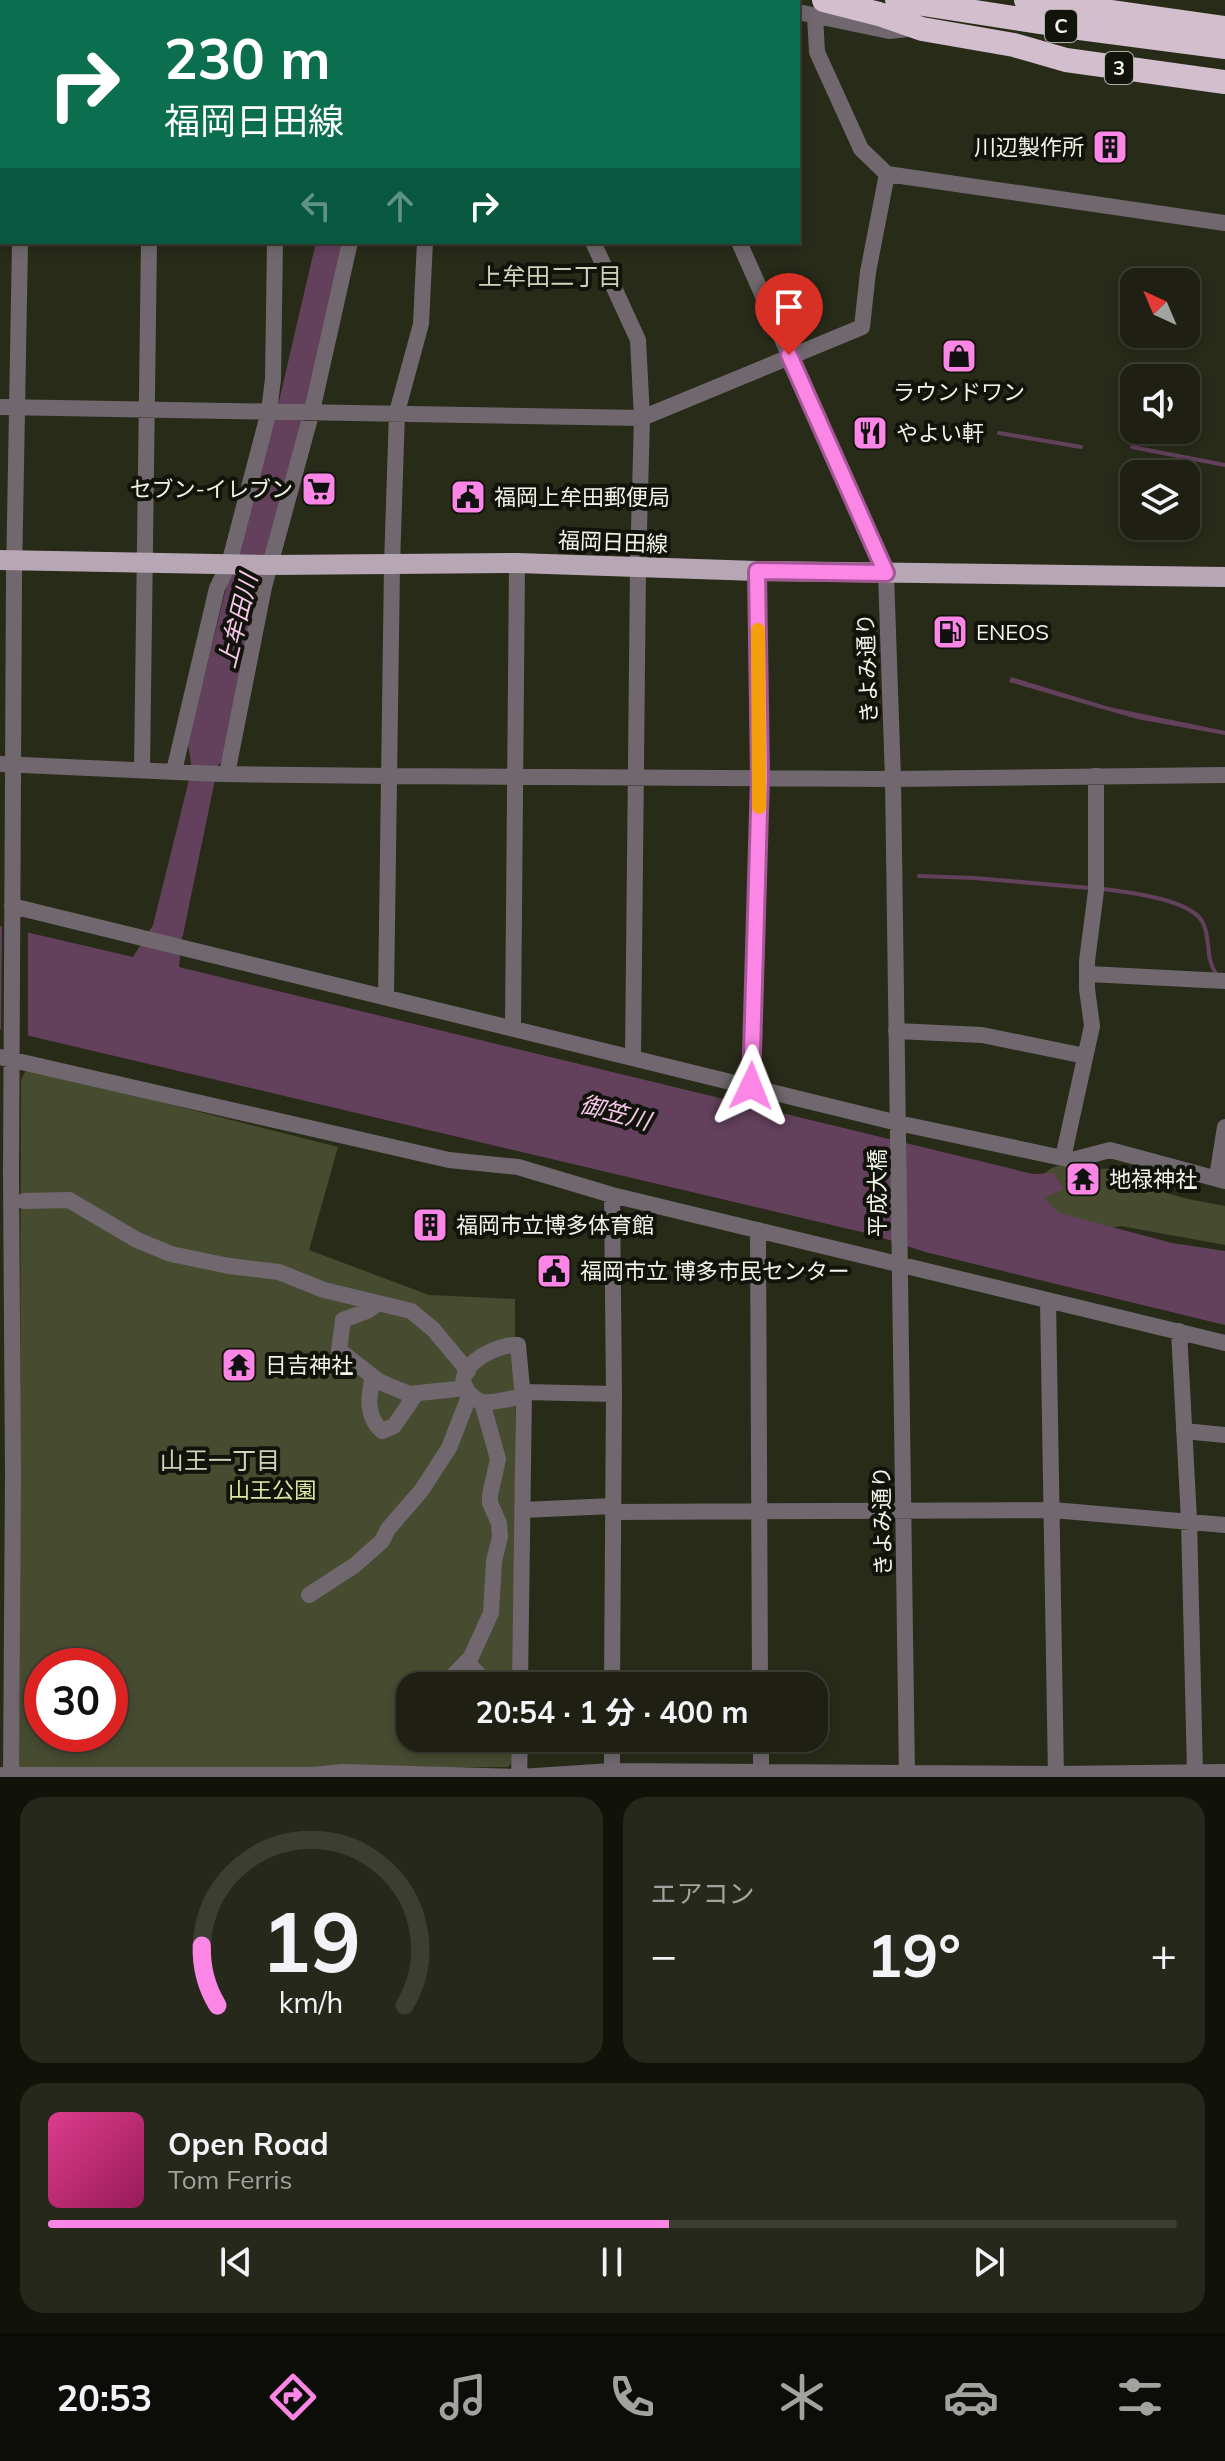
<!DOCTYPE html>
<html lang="ja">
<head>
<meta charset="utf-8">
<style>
  :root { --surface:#1f2013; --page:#27281c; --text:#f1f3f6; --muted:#a1a3a0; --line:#3c3e33; --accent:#fb86e5 }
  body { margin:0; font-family:Mulish,"Noto Sans JP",sans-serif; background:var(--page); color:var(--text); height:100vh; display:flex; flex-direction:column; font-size:30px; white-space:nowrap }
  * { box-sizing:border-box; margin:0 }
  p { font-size:26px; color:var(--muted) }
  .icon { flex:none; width:44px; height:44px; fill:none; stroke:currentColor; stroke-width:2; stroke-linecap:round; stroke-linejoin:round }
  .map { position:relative; height:1777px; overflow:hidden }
  .panel { display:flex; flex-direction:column; gap:20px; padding:20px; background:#11120a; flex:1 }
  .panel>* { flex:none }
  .banner { position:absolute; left:0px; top:0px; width:800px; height:244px; box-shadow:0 4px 12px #0003,0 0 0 2px var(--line); background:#0b6e4f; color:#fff; overflow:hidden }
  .needle { width:52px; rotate:316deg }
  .tools { position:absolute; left:1120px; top:268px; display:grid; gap:16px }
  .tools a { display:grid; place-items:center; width:80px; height:80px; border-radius:16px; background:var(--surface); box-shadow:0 4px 12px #0003,0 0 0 2px var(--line); font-size:40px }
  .speed { position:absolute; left:24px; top:1648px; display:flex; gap:16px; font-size:40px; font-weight:700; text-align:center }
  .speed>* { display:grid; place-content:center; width:104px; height:104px; border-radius:50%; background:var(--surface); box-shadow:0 4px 12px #0003,0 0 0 2px var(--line); line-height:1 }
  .speed .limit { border:12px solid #d22; background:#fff; color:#111 }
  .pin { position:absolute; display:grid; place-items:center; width:68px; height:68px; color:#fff; margin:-82px -34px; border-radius:50% 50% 50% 0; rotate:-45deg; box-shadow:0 0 8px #0007 }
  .pin .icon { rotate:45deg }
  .me { position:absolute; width:88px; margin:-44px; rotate:2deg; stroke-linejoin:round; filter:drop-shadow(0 0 6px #0008) }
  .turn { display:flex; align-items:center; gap:28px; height:168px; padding:0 32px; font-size:36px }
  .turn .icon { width:104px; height:104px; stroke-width:2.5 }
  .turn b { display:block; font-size:56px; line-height:68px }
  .lanes { display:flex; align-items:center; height:76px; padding:0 32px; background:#0003; justify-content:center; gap:40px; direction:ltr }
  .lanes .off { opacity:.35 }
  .big { font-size:60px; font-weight:700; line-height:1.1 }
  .panel .card { flex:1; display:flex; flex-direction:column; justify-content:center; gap:12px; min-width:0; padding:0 28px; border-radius:24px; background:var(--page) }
  .panel .dial { align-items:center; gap:0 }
  .dial svg { height:208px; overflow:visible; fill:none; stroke:var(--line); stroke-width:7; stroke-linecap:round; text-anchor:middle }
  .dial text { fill:var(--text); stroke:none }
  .song { display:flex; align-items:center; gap:24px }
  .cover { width:96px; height:96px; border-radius:12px; background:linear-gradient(135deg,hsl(330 70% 55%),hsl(330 70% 35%)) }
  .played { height:8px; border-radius:4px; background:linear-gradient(90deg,var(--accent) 55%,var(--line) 55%) }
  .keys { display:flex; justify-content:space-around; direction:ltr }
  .heat { display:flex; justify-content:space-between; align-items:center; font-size:44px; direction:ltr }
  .panel .tiles { flex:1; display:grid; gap:20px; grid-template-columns:1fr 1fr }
  .card:last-child { grid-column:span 2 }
  .trip { position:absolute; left:396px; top:1672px; width:432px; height:80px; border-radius:24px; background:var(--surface); box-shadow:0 4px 12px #0003,0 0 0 2px var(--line); font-weight:700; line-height:80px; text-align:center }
  .dock { display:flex; height:128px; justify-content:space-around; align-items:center; background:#0c0d08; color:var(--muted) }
  .dock .icon { width:56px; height:56px }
  .dock .active { color:var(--accent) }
  .dock b { font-size:36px; color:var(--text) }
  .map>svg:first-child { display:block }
  .green { fill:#474b30; fill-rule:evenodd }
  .water { fill:#63415c }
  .pier { fill:#292b19 }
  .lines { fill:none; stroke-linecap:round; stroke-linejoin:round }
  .stream { stroke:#63415c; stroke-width:4 }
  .minor { stroke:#70686e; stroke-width:16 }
  .major { stroke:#b7a6b3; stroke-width:20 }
  .highway { stroke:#d3bece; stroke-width:24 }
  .route-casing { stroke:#a35795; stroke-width:20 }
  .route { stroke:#fb86e5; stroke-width:14 }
  .slow { stroke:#f59e0b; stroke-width:14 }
  .labels { text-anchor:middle; stroke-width:8; stroke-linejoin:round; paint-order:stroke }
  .shield { fill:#12130b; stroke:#aeb0a6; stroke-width:2 }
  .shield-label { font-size:20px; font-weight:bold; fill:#f1f4e8 }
  .poi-label { font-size:22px; fill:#f1f4e8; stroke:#12130b; text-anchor:start }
  .street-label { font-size:22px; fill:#f1f4e8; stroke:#12130b }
  .park-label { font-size:22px; fill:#dce6a0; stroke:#12130b }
  .neighbourhood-label { font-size:24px; fill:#cfd3bc; stroke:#12130b }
  .water-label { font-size:24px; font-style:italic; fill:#f8c8ed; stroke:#12130b }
</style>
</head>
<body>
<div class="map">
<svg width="1225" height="1777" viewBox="0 0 1225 1777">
  <rect width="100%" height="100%" fill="#292b19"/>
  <path class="green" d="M26,1070H35L338,1147L309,1250L429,1295L515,1299L516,1686H410V1738H516V1759L508,1767L19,1771L21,1080ZM42,1666H110V1734H42Z
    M1083,1164C1103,1174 1113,1164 1132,1171C1140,1174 1144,1182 1151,1186C1173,1198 1201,1201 1225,1206V1245L1121,1226L1093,1231L1056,1222L1037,1183C1050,1163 1060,1165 1083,1164Z"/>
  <path class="water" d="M316,242H348L222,762L218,765L183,935L176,953L180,956L179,967L1033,1174L1054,1173L1063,1189L1044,1198L1059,1213L1172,1243L1225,1251V1325L925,1252L874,1235L0,1029V926L133,957L153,925L188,784L191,764L188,743L238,539L269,424L279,401Z
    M1011,677L1109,707L1225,731V735L1137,719L1009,682Z"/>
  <path class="pier" d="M2,922L28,928V1039L1,1033Z"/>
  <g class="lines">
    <path class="stream" d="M999,433L1081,447
      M1132,447L1225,465
      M919,876L974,878L1090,888
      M1103,889C1126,892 1192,899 1203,923C1211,939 1205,956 1215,972"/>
    <path class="minor" d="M485,0L486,2
      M632,0L633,2
      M24,2V0
      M154,2V0
      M278,2V0
      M433,2L434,0
      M707,2L708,0
      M725,2L726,0
      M798,12L889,31L908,29
      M815,16L817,52L861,149L887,174L1225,223
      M0,145H2
      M593,242L638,340L642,418L638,567L633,1057
      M739,242L886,573L893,779L907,1777
      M0,407L642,418L862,327L868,272L887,174
      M0,764L221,774L389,776L893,779L1225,775
      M142,770L149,242
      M174,771L217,588L229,564L269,411L273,379L275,242
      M227,774L264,587L312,411L350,242
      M12,906L898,1123L1072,1160L1110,1150L1225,1181
      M1089,974L1225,981
      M386,996L392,565L397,412L421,324L425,242
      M513,1027L517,563
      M896,1031L982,1035L1085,1056
      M0,1057L449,1160L518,1167L612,1195L1225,1343
      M751,1086L760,777L757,571
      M1063,1158L1092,1026L1087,989V961L1096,891V776
      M1217,1177L1225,1127
      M612,1195L614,1394L612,1686
      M24,1201L69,1200L137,1240L171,1254L229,1266L279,1272L324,1290L411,1311L433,1329L468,1371
      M758,1230L760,1686
      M1048,1301L1056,1777
      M379,1303L367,1311L343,1320L339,1350L380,1382L409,1394L466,1388
      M1179,1331L1189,1520L1195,1772
      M373,1377C368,1397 366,1417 382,1431L394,1426L416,1394
      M514,1398C505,1400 491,1403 482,1402C479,1401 474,1398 472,1396C443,1372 495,1343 518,1345L522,1388
      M1184,1431L1225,1435
      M522,1510L613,1506
      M613,1512L1053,1510L1225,1525
      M309,1595L355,1565L382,1541L388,1529L421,1491L449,1448L470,1394
      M467,1662L478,1674L481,1686
      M443,1686L471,1657L491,1613L494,1561L500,1537L499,1523L490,1503V1495L498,1459L482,1402
      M520,1686L524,1392L614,1394
      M402,1709L410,1717
      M761,1738V1771
      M2,1775H313L342,1772L518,1777
      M11,1777L13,1475L11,1173L14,578L20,242
      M519,1777L520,1738
      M520,1777L611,1771L1056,1774L1225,1772
      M612,1777V1738"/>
    <path class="major" d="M0,560L271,565L517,563L757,571L1225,577"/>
    <path class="highway" d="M824,0L879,14L922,29L1014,45L1066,60L1225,82
      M897,0L1072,27L1225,47
      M1026,0L1225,28"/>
  </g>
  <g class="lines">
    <defs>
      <path id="route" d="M751,1086L760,777L757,571L886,573L789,355"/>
    </defs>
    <use href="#route" class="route-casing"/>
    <use href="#route" class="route"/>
    <path class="slow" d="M758,630L759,807"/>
  </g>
  <defs>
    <symbol id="building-square" viewBox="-11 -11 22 22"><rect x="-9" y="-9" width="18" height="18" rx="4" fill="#fb86e5" stroke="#12130b"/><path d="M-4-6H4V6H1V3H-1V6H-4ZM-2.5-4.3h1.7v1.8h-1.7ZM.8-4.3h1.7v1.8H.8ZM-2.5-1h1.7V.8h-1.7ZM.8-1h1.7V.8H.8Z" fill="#111"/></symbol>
    <symbol id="shop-square" viewBox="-11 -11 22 22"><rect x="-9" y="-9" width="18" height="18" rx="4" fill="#fb86e5" stroke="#12130b"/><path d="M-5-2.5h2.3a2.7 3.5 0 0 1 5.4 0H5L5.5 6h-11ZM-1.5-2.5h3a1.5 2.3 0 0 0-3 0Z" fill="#111"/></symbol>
    <symbol id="restaurant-square" viewBox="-11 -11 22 22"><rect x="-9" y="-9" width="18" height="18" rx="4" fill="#fb86e5" stroke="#12130b"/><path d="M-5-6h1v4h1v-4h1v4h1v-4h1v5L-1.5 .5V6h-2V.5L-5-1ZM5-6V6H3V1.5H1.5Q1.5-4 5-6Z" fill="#111"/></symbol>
    <symbol id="supermarket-square" viewBox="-11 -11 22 22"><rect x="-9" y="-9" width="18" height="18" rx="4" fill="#fb86e5" stroke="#12130b"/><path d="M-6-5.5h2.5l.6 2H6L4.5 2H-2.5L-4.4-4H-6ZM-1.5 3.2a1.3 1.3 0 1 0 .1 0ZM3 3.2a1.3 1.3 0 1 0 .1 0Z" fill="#111"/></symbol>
    <symbol id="civic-square" viewBox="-11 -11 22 22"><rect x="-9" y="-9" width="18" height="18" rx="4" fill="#fb86e5" stroke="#12130b"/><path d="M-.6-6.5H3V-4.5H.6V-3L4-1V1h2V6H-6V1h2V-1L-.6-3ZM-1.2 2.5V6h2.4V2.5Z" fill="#111"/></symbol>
    <symbol id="fuel-square" viewBox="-11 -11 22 22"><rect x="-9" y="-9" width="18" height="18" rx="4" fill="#fb86e5" stroke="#12130b"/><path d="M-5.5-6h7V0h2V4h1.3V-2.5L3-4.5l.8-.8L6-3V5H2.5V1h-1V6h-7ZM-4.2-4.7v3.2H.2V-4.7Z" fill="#111"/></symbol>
    <symbol id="temple-square" viewBox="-11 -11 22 22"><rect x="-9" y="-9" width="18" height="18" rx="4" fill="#fb86e5" stroke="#12130b"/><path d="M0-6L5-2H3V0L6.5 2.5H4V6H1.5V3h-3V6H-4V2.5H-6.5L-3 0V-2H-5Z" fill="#111"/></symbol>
  </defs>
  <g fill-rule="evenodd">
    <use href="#building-square" x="1090" y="127" width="40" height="40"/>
    <use href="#shop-square" x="939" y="336" width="40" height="40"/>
    <use href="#restaurant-square" x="850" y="413" width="40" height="40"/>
    <use href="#supermarket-square" x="299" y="469" width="40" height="40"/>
    <use href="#civic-square" x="448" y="477" width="40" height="40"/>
    <use href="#fuel-square" x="930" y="612" width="40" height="40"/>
    <use href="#temple-square" x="1063" y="1159" width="40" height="40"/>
    <use href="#building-square" x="410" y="1205" width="40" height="40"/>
    <use href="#civic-square" x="534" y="1251" width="40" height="40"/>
    <use href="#temple-square" x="219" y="1345" width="40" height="40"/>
  </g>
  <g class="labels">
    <g class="shield">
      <rect x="1045" y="10" width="32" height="32" rx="6"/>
      <rect x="1105" y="52" width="28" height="32" rx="6"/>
    </g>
    <g class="shield-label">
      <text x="1061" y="33">C</text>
      <text x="1119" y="75">3</text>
    </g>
    <g class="poi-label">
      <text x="1084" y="155" text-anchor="end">川辺製作所</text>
      <text x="959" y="400" text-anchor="middle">ラウンドワン</text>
      <text x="896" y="441">やよい軒</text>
      <text x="293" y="497" text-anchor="end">セブン-イレブン</text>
      <text x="494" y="505">福岡上牟田郵便局</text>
      <text x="976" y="640">ENEOS</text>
      <text x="1109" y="1187">地禄神社</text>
      <text x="456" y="1233">福岡市立博多体育館</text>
      <text x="580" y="1279">福岡市立 博多市民センター</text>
      <text x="265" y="1373">日吉神社</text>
    </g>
    <g class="street-label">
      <text transform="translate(613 542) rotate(2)" y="8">福岡日田線</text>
      <text transform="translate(867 668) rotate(-92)" y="8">きよみ通り</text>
      <text transform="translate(877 1193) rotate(-90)" y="8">平成大橋</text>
      <text transform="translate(882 1521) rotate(-91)" y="8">きよみ通り</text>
    </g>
    <g class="park-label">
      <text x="272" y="1498">山王公園</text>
    </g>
    <g class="neighbourhood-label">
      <text x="550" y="285">上牟田二丁目</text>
      <text x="220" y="1469">山王一丁目</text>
    </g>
    <g class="water-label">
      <text transform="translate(238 621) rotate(-76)" y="8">上牟田川</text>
      <text transform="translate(615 1113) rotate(15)" y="8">御笠川</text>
    </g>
  </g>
</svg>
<div class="tools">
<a><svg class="needle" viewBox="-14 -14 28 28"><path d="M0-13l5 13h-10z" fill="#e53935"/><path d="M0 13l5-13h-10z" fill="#a1a3a0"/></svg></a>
<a><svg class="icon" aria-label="sound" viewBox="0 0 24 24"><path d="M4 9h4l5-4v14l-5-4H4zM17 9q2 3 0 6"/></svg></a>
<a><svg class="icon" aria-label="layers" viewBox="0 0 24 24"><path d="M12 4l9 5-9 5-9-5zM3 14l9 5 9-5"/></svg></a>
</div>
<div class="speed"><div class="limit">30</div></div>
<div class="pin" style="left:789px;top:355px;background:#d93025"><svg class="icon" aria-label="arrive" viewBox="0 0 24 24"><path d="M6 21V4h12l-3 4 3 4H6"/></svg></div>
<svg class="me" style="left:751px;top:1086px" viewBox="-20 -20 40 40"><path d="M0-17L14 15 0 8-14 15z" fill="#fb86e5" stroke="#fff" stroke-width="4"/></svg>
<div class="trip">20:54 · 1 分 · 400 m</div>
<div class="banner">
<div class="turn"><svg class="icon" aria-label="right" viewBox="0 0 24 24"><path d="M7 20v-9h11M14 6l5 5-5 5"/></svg><div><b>230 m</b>福岡日田線</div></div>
<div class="lanes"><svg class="icon off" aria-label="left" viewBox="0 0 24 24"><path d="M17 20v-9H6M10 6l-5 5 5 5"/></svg><svg class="icon off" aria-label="ahead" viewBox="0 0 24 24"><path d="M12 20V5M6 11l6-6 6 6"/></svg><svg class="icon" aria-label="right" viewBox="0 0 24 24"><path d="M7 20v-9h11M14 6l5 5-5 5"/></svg></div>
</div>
</div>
<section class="panel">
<div class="tiles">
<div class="card dial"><svg viewBox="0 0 100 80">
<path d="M14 69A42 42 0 1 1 86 69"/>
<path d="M14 69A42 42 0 0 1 8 46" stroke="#fb86e5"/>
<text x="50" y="56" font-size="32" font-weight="700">19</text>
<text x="50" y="72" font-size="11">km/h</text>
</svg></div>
<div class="card"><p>エアコン</p>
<div class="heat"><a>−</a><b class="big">19°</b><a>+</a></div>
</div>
<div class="card">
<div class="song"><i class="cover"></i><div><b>Open Road</b><p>Tom Ferris</p></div></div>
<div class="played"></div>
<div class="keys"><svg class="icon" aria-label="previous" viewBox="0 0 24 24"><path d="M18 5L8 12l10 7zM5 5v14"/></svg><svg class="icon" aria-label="pause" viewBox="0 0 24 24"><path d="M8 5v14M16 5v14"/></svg><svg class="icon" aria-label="next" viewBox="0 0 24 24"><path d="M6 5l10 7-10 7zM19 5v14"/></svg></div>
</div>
</div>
</section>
<nav class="dock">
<b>20:53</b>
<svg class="icon active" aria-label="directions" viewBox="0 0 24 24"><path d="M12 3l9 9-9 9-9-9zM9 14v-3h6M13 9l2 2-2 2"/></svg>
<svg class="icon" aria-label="music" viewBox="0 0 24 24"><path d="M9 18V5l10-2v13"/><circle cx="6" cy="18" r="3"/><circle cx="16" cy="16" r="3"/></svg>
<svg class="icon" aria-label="phone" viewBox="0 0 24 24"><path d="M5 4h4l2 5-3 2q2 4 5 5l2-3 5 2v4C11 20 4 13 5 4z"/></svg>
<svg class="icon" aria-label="climate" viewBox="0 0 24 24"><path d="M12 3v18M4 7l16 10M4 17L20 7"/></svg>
<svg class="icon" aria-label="car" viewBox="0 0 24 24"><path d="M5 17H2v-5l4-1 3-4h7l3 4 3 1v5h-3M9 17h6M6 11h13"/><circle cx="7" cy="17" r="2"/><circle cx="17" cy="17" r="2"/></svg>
<svg class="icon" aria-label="filters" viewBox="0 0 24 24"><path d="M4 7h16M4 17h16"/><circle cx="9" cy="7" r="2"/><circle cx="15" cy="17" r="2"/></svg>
</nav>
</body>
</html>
